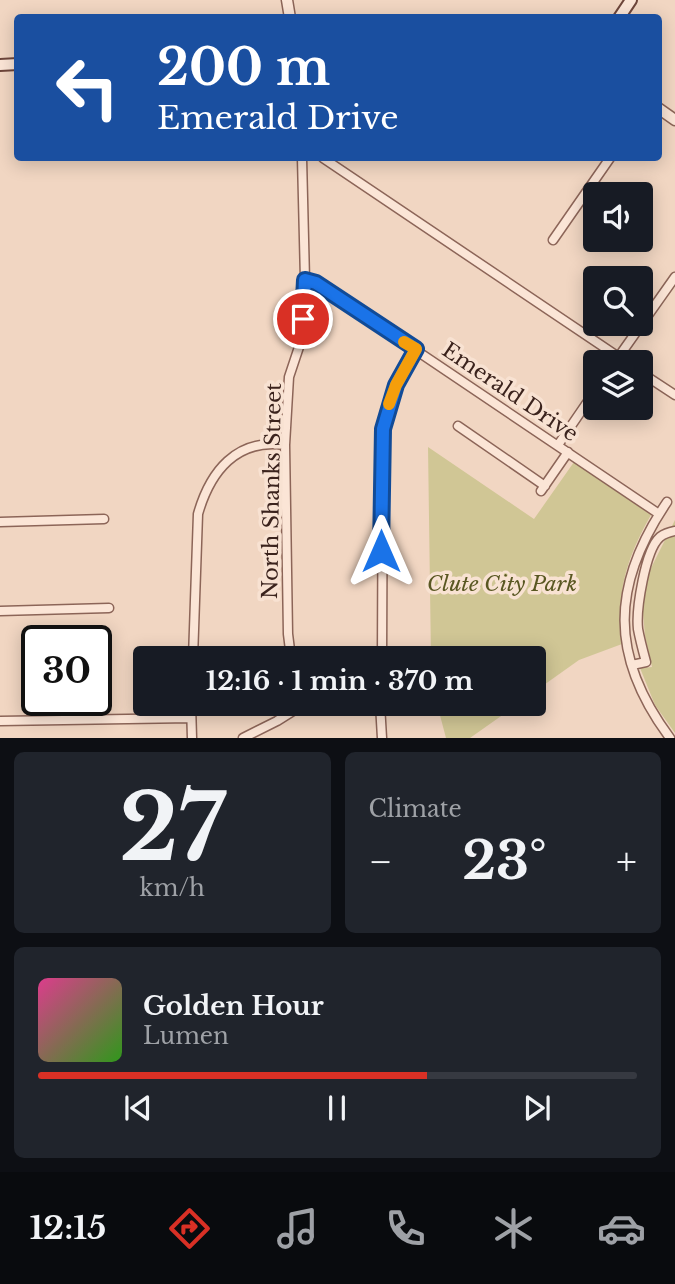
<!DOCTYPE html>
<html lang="en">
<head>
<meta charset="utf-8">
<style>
  :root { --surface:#171b24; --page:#20242c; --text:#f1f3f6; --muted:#9ea1a6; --line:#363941; --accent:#d93025 }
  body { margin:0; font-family:"Libre Baskerville",serif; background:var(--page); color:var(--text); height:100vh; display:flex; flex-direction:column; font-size:26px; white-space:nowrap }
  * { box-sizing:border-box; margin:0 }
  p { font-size:23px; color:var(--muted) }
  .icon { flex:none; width:38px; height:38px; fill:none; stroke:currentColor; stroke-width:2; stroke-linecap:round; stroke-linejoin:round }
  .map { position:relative; height:738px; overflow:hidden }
  .side { display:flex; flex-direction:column; gap:14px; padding:14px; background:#0d0f14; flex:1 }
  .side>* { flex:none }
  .top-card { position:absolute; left:14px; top:14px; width:648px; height:147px; border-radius:7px; box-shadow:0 4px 18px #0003; background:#1a4fa0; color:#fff; overflow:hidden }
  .tools { position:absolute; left:583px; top:182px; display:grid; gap:14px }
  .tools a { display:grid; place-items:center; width:70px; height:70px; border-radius:7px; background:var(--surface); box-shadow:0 4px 18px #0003; font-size:35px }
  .speed { position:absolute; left:21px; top:625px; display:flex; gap:14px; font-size:35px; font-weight:700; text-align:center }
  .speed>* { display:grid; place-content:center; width:91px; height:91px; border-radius:50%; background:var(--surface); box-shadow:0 4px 18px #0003; line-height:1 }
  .speed .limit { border:4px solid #111; border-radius:10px; background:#fff; color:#111 }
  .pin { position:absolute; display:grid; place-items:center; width:60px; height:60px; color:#fff; margin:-30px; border:4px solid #fff; border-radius:50%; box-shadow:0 2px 7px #0007 }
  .me { position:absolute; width:77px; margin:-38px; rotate:0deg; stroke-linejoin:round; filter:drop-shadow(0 0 5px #0008) }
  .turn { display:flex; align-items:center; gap:24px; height:147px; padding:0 28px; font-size:32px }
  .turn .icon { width:91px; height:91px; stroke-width:2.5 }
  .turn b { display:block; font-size:49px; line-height:60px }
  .big { font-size:52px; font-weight:700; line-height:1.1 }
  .side .tile { flex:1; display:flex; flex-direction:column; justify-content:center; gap:10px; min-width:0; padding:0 24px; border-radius:10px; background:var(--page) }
  .side .dial { align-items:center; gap:0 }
  .dial b { font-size:91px; line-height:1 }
  .song { display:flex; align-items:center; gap:21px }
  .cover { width:84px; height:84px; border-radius:10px; background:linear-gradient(135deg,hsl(330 70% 55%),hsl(110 70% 35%)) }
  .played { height:7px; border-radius:4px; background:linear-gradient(90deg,var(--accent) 65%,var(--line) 65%) }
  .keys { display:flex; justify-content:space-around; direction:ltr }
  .heat { display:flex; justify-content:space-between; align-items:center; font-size:38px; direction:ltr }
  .side .tiles { flex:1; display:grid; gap:14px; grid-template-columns:1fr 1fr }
  .tile:last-child { grid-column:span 2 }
  .trip { position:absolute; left:133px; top:646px; width:413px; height:70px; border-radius:7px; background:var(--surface); box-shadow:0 4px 18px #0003; font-weight:700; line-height:70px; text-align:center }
  .dock { display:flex; height:112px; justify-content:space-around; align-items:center; background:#090b0e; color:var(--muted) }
  .dock .icon { width:49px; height:49px }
  .dock .on { color:var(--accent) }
  .dock b { font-size:32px; color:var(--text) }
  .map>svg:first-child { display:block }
  .green { fill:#d0c695 }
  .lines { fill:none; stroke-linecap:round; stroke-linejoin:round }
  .minor-casing { stroke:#8c6558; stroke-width:11 }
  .tertiary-casing { stroke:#8c6558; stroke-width:13 }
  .secondary-casing { stroke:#6e463b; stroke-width:14 }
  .minor { stroke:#fbe5d6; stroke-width:8 }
  .tertiary { stroke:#fbe5d6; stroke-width:10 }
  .secondary { stroke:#fbe5d6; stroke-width:10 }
  .route-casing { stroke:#114b97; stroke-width:18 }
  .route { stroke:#1a73e8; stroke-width:12 }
  .slow { stroke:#f59e0b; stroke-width:12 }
  .labels { text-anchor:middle; stroke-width:7; stroke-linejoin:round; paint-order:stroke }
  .street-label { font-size:21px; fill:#3b231d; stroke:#f8e2d2 }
  .park-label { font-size:21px; font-style:italic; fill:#595722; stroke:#f8e2d2 }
</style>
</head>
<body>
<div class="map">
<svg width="675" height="738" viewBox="0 0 675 738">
  <rect width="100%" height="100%" fill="#f1d6c2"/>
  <path class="green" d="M428,447L534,519L574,462L651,515C626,559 616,593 622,644L579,660L534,692V658H431Z
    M675,520V733L655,705L640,668L652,667L645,636L641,588Z
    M437,704H518L470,738H446Z"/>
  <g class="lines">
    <defs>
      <path id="minor" d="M323,158L626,362
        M553,240L610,158
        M305,280L316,283L659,514
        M615,362L675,277
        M640,372L675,395
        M458,426L545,486
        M558,445L595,391
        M541,491L568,452
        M667,502C611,585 609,656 670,738
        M0,522L104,519
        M0,611L109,608
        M193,658L198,514C210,472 236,438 285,445
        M291,658L288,634L285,445L289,377L302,338L305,280L302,158
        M382,658L383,429L396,385L416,350
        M632,665L646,662C643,651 640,640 638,629C636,610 645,550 660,537C664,534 670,532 675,531
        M191,704L192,738
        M380,704L382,738
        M0,721L191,718
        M243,738L277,721L304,704"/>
      <path id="tertiary" d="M287,0L290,18
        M658,108L675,120"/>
      <path id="secondary" d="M619,18L631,0
        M0,65L18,64"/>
    </defs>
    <use href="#minor" class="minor-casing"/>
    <use href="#tertiary" class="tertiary-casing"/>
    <use href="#secondary" class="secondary-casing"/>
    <use href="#minor" class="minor"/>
    <use href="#tertiary" class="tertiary"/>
    <use href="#secondary" class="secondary"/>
  </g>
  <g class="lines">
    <defs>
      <path id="route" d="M303,319L305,280L316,283L416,349L396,385L383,429L381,551"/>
    </defs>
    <use href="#route" class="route-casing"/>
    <use href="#route" class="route"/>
    <path class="slow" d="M389,404L396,385L416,349L404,342"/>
  </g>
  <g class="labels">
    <g class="street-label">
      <text transform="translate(510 392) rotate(34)" y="7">Emerald Drive</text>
      <text transform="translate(272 491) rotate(-89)" y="7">North Shanks Street</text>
    </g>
    <g class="park-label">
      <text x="502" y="591">Clute City Park</text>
    </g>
  </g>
</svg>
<div class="tools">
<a><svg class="icon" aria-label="sound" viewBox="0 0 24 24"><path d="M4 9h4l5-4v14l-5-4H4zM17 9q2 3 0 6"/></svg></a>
<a><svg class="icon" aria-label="search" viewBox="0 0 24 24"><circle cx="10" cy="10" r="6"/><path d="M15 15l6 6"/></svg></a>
<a><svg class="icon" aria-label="layers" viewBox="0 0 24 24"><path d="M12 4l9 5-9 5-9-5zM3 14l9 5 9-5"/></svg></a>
</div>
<div class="speed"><div class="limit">30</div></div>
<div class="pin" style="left:303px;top:319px;background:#d93025"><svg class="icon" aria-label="arrive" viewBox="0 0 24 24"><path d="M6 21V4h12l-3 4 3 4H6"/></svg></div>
<svg class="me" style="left:381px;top:551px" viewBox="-20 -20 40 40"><path d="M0-17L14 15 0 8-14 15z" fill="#1a73e8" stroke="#fff" stroke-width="4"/></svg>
<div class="trip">12:16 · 1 min · 370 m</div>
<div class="top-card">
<div class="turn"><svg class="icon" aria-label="left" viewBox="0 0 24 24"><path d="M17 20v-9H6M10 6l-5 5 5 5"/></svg><div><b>200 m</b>Emerald Drive</div></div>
</div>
</div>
<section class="side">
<div class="tiles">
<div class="tile dial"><b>27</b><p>km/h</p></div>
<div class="tile"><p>Climate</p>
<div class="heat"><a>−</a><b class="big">23°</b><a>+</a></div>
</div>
<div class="tile">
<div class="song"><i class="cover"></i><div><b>Golden Hour</b><p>Lumen</p></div></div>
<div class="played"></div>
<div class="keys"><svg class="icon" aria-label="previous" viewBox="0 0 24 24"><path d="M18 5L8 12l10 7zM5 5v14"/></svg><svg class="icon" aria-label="pause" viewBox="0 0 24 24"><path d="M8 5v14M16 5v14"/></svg><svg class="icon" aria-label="next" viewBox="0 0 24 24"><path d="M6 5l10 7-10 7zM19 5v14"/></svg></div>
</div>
</div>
</section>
<nav class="dock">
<b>12:15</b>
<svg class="icon on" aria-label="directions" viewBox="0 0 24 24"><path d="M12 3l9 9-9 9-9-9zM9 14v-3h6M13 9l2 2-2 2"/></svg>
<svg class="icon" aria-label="music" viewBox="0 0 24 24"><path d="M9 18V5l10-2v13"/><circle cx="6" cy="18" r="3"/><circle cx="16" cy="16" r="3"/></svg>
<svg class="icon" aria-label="phone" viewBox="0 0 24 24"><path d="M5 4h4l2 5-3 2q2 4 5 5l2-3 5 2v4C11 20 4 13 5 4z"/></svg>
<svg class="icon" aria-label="climate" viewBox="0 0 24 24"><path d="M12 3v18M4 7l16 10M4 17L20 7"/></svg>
<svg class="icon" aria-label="car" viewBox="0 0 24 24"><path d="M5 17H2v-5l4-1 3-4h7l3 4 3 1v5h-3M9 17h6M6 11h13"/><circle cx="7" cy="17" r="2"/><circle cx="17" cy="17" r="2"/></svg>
</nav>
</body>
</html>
